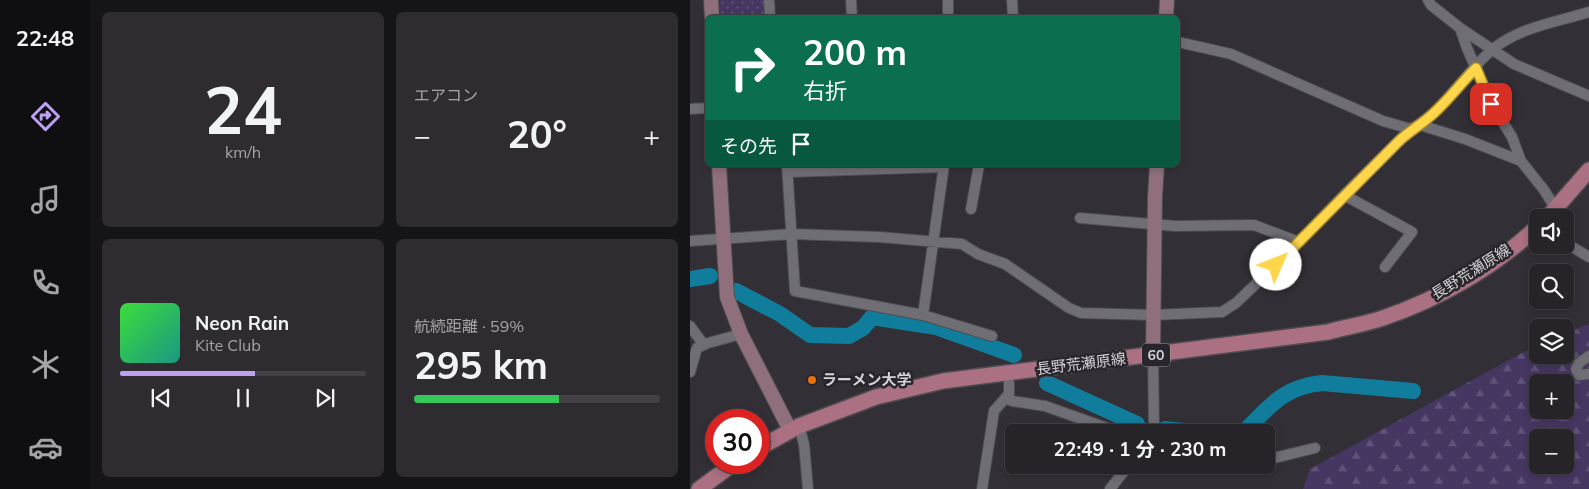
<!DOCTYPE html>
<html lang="ja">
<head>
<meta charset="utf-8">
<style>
  :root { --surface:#262428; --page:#2e2c30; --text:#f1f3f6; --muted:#a4a4a8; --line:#424145; --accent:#bca0f2 }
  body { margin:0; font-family:Mulish,"Noto Sans JP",sans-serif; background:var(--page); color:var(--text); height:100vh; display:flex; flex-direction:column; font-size:19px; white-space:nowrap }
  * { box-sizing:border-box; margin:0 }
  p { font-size:16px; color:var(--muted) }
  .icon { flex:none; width:28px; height:28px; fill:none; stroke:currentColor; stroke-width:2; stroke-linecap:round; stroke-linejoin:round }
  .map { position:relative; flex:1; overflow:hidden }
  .side { display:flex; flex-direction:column; gap:12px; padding:12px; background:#151416; width:600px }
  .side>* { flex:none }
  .hud { position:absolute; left:15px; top:15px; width:475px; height:152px; border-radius:8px; box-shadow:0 2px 8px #0003,0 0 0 1px var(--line); background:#0b6e4f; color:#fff; overflow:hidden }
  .buttons { position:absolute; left:839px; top:209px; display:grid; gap:10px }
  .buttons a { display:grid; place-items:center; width:45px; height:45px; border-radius:8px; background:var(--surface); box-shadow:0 2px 8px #0003,0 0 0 1px var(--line); font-size:25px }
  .speed { position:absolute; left:15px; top:409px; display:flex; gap:10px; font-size:25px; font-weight:700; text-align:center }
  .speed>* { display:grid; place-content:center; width:65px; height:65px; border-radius:50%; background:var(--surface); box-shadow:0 2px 8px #0003,0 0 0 1px var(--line); line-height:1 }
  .speed .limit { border:8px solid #d22; background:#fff; color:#111 }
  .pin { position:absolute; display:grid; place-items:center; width:42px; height:42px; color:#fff; margin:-21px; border-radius:10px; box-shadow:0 2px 8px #0006 }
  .me { position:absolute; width:55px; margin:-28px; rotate:46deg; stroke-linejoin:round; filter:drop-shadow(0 0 4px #0008) }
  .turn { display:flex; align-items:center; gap:18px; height:105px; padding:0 15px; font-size:22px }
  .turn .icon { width:65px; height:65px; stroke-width:2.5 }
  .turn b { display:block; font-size:35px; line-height:42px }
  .then { display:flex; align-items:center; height:48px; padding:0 15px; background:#0003; gap:10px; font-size:19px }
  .big { font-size:38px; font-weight:700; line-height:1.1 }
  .side .card { flex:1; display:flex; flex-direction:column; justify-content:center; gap:8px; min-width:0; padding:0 18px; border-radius:8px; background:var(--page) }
  .side .dial { align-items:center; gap:0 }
  .dial b { font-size:65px; line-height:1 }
  .song { display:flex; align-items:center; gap:15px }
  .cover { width:60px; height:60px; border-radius:8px; background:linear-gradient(135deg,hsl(120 70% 55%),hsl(170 70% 35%)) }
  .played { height:5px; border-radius:2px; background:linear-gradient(90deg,var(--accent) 55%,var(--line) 55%) }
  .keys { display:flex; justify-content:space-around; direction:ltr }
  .heat { display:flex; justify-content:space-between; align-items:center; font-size:28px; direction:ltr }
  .charge { height:8px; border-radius:4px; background:linear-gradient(90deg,#34c759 59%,var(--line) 0) }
  .side .tiles { flex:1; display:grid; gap:12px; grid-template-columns:repeat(2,1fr) }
  .trip { position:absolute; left:315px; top:424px; width:270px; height:50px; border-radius:8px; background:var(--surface); box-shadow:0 2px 8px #0003,0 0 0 1px var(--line); font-weight:700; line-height:50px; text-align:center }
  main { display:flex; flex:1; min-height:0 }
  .tabs { display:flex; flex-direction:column; width:90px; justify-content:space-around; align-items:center; background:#0f0e10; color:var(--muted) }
  .tabs .icon { width:35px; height:35px }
  .tabs .current { color:var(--accent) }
  .tabs b { font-size:22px; color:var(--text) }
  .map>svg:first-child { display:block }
  .forest { fill:url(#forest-firs); fill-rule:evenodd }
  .park { fill:url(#park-dots) }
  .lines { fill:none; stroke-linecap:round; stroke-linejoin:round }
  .river { stroke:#117d9d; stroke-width:16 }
  .street-casing { stroke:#4e4c51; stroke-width:12 }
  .secondary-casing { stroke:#4e4c51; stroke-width:16 }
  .primary-casing { stroke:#4e4c51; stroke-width:18 }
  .street { stroke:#706e75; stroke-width:10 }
  .secondary { stroke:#8e6f7b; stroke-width:14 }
  .primary { stroke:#ab7082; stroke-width:15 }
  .route-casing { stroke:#a68a30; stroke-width:12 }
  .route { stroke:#ffd54a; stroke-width:9 }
  .food-dot { fill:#e8710a; stroke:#28262c; stroke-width:2 }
  .labels { text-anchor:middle; stroke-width:5; stroke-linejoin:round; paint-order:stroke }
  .shield { fill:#28262c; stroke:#a09fa4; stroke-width:1 }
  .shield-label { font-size:14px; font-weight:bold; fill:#d4d3d7 }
  .street-label { font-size:15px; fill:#d4d3d7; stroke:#28262c }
  .poi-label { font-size:15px; font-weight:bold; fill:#d4d3d7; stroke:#28262c; text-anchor:start }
</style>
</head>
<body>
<main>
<nav class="tabs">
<b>22:48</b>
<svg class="icon current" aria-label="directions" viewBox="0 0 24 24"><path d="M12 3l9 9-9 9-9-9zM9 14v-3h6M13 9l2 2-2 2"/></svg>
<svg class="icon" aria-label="music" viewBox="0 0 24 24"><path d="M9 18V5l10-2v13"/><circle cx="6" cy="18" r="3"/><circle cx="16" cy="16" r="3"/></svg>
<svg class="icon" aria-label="phone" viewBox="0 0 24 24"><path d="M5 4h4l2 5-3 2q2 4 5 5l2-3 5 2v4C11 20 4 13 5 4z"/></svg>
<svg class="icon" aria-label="climate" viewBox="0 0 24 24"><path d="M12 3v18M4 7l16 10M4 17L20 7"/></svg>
<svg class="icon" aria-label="car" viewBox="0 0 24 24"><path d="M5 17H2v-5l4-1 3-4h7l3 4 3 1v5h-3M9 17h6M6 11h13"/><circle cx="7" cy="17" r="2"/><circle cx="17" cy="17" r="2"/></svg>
</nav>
<section class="side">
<div class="tiles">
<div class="card dial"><b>24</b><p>km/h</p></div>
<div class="card"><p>エアコン</p>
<div class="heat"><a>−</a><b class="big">20°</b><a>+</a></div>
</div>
<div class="card">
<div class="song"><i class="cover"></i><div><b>Neon Rain</b><p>Kite Club</p></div></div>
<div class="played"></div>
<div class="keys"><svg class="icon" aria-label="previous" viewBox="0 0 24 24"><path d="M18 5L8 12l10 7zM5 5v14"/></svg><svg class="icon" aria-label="pause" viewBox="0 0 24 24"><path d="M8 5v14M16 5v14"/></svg><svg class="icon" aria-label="next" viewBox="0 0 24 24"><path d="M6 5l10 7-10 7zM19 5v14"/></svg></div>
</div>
<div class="card"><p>航続距離 · 59%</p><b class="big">295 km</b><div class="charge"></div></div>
</div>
</section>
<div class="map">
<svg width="899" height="489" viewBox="0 0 899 489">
  <defs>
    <pattern id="forest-firs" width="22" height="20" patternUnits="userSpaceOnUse" patternTransform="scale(1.25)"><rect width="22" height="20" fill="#463662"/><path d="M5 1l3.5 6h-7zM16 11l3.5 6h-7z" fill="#605278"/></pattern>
    <pattern id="park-dots" width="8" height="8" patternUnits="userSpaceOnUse" patternTransform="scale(1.25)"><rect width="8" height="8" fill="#463662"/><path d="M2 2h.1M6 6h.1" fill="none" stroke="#605278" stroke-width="1.8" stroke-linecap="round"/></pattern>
  </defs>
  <rect width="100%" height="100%" fill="#323036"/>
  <path class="forest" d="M899,324V489H613L620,469L828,355L847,346L848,355H875V334ZM848,382H875V410H848ZM848,438H875V465H848Z"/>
  <path class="park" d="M29,0H76L78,17H30Z"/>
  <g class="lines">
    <path class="river" d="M0,279L20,276
      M46,291L90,314L120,335L159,336L173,328L182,317L246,327L324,355
      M357,383L447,424
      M475,429L501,432
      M554,432C580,406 593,387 632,383L723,391"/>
    <defs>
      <path id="street" d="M79,0L80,18
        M161,0L162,18
        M258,0V18
        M322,0L323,18
        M738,0L741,5L770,28L824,64L899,96
        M770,28L777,48L801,103L822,137L831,161L854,190L866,209L869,218
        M488,42L541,54L693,121L721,129
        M0,109L18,108
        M730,125L775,139L831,161
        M97,165L105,291L233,315L302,336
        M98,172L254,167
        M654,195L722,232L695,267
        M281,209L289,165
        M390,218L485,226L564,225L609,242
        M875,233L879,245L899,257
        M0,241L102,234L189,237L272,244L288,254L315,264L379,308L391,313L463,315L532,312L546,303L599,252L660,189L721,129C755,111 774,73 803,49C830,27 867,22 899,12
        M233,315L254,165
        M0,326L14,345
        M899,356L889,363L886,369L889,375L899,374
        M0,372L7,348L18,343L51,334
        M316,397L322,401L355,406L428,432
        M109,426L114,444L118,489
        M461,432L464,428L463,355
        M576,460L625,448
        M292,489L304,411L319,394V383
        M420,489L439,465"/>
      <path id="secondary" d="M21,0L22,18
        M476,18L477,0
        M29,165L37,297L51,334L100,430
        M463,355L465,196L467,165"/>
      <path id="primary" d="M857,218L899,170
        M69,448L109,426L186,397L253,381L638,332C656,327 676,324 693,318C749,299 805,267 848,226
        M9,489L46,462"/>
    </defs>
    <use href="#street" class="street-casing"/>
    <use href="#secondary" class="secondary-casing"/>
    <use href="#primary" class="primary-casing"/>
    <use href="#street" class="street"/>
    <use href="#secondary" class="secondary"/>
    <use href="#primary" class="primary"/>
  </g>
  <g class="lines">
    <defs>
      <path id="route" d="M586,265L709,141C721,130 734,123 746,111C760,98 772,82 786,68L801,104"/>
    </defs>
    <use href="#route" class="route-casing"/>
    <use href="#route" class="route"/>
  </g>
  <circle class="food-dot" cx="122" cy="380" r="5"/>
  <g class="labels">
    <rect class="shield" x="452" y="343.5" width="28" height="23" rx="4"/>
    <g class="shield-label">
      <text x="466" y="360">60</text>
    </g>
    <g class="street-label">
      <text transform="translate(781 272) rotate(-32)" y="5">長野荒瀬原線</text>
      <text transform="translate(391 364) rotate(-7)" y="5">長野荒瀬原線</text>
    </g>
    <g class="poi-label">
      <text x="132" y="385">ラーメン大学</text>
    </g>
  </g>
</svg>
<div class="buttons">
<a><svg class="icon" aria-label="sound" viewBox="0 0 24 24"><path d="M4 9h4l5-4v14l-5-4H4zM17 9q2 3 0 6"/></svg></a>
<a><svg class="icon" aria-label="search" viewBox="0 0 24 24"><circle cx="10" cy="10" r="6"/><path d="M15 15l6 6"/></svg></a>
<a><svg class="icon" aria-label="layers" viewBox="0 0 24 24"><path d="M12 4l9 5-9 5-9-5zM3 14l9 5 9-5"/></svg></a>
<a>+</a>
<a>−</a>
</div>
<div class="speed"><div class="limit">30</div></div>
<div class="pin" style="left:801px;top:104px;background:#d93025"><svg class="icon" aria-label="arrive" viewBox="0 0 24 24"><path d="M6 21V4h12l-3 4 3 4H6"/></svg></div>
<svg class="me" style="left:586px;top:265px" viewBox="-20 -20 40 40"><circle r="19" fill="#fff"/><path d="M0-13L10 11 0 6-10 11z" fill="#ffd54a"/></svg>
<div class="trip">22:49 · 1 分 · 230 m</div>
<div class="hud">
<div class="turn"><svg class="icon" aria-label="right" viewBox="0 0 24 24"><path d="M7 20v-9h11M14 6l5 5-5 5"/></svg><div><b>200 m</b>右折</div></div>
<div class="then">その先<svg class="icon" aria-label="arrive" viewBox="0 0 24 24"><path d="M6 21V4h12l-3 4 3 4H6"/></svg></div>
</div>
</div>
</main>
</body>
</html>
